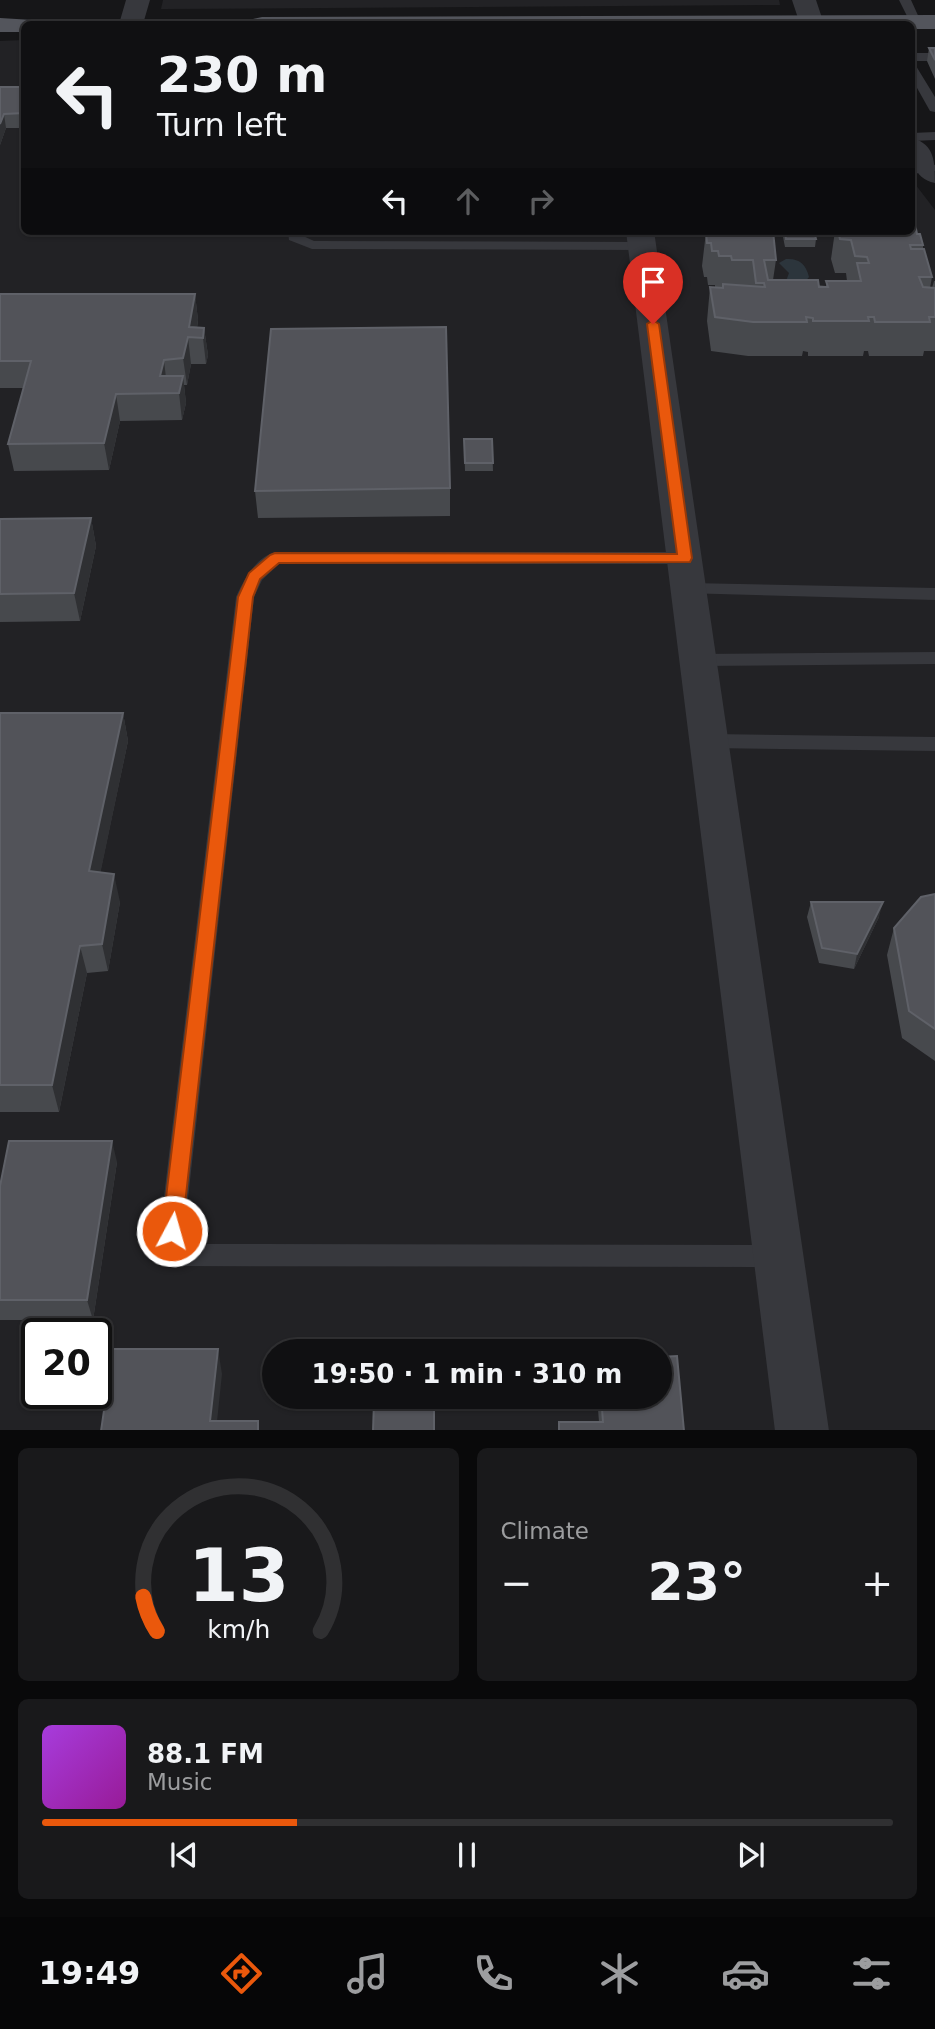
<!DOCTYPE html>
<html lang="en">
<head>
<meta charset="utf-8">
<style>
  :root { --surface:#101012; --page:#19191b; --text:#f1f3f6; --muted:#9c9d9f; --line:#303032; --accent:#ea580c }
  body { margin:0; font-family:"DejaVu Sans",sans-serif; background:var(--page); color:var(--text); height:100vh; display:flex; flex-direction:column; font-size:26px; white-space:nowrap }
  * { box-sizing:border-box; margin:0 }
  p { font-size:23px; color:var(--muted) }
  .icon { flex:none; width:38px; height:38px; fill:none; stroke:currentColor; stroke-width:2; stroke-linecap:round; stroke-linejoin:round }
  .map { position:relative; height:1430px; overflow:hidden }
  .details { display:flex; flex-direction:column; gap:18px; padding:18px; background:#09090a; flex:1 }
  .details>* { flex:none }
  .guide { position:absolute; left:21px; top:21px; width:894px; height:214px; border-radius:10px; box-shadow:0 2px 5px #0004,0 0 0 2px var(--line); background:#101012; color:var(--text); overflow:hidden }
  .speed { position:absolute; left:21px; top:1318px; display:flex; gap:14px; font-size:35px; font-weight:700; text-align:center }
  .speed>* { display:grid; place-content:center; width:91px; height:91px; border-radius:50%; background:var(--surface); box-shadow:0 2px 5px #0004,0 0 0 2px var(--line); line-height:1 }
  .speed .limit { border:4px solid #111; border-radius:10px; background:#fff; color:#111 }
  .pin { position:absolute; display:grid; place-items:center; width:60px; height:60px; color:#fff; margin:-72px -30px; border-radius:50% 50% 50% 0; rotate:-45deg; box-shadow:0 0 7px #0007 }
  .pin .icon { rotate:45deg }
  .me { position:absolute; width:77px; margin:-38px; rotate:6deg; stroke-linejoin:round; filter:drop-shadow(0 0 5px #0008) }
  .turn { display:flex; align-items:center; gap:24px; height:147px; padding:0 21px; font-size:32px }
  .turn .icon { width:91px; height:91px; stroke-width:2.5 }
  .turn b { display:block; font-size:49px; line-height:60px }
  .lanes { display:flex; align-items:center; height:66px; padding:0 21px; background:#0003; justify-content:center; gap:35px; direction:ltr }
  .lanes .off { opacity:.35 }
  .big { font-size:52px; font-weight:700; line-height:1.1 }
  .details .tile { flex:1; display:flex; flex-direction:column; justify-content:center; gap:10px; min-width:0; padding:0 24px; border-radius:10px; background:var(--page) }
  .details .dial { align-items:center; gap:0 }
  .dial svg { height:182px; overflow:visible; fill:none; stroke:var(--line); stroke-width:7; stroke-linecap:round; text-anchor:middle }
  .dial text { fill:var(--text); stroke:none }
  .song { display:flex; align-items:center; gap:21px }
  .cover { width:84px; height:84px; border-radius:10px; background:linear-gradient(135deg,hsl(280 70% 55%),hsl(300 70% 35%)) }
  .played { height:7px; border-radius:4px; background:linear-gradient(90deg,var(--accent) 30%,var(--line) 30%) }
  .keys { display:flex; justify-content:space-around; direction:ltr }
  .heat { display:flex; justify-content:space-between; align-items:center; font-size:38px; direction:ltr }
  .details .tiles { flex:1; display:grid; gap:18px; grid-template-columns:1fr 1fr }
  .tile:last-child { grid-column:span 2 }
  .trip { position:absolute; left:262px; top:1339px; width:410px; height:70px; border-radius:35px; background:var(--surface); box-shadow:0 2px 5px #0004,0 0 0 2px var(--line); font-weight:700; line-height:70px; text-align:center }
  .tab-bar { display:flex; height:112px; justify-content:space-around; align-items:center; background:#060607; color:var(--muted) }
  .tab-bar .icon { width:49px; height:49px }
  .tab-bar .on { color:var(--accent) }
  .tab-bar b { font-size:32px; color:var(--text) }
  .map>svg:first-child { display:block }
  .built { fill:#222225; fill-rule:evenodd }
  .water { fill:#2c353c }
  .lines { fill:none; stroke-linecap:round; stroke-linejoin:round }
  .service { fill:#37383d; fill-rule:evenodd }
  .minor { fill:#37383d; fill-rule:evenodd }
  .tertiary { fill:#37383d; fill-rule:evenodd }
  .primary { fill:#53555c; fill-rule:evenodd }
  .wall { fill:#47494d }
  .shaded-wall { fill:#2f3033 }
  .building { fill:#525359; stroke:#5f6168; stroke-width:2 }
  .route { fill:#ea580c; stroke:#983908; stroke-width:2 }
</style>
</head>
<body>
<div class="map">
<svg width="935" height="1431" viewBox="0 0 935 1431">
  <rect width="100%" height="100%" fill="#161618"/>
  <path class="built" d="M163,0H779L780,5L161,9Z
    M24,40V231H912V180L935,210V1430H0V41ZM37,1334H96V1393H37ZM275,1351H660V1396H275Z"/>
  <path class="water" d="M786,259C799,258 806,264 809,277L804,283L786,281L789,273L779,263Z"/>
  <g class="lines">
    <path class="service" d="M899,0H911L921,22L919,25L911,24Z
      M912,53H935V61H912Z
      M912,65L916,66L935,97V112L930,111L912,79Z
      M935,132V140L912,141V133Z
      M930,164L935,165V171L912,174V166Z
      M288,231H302L301,235L314,241L642,242L649,246L642,250L312,249L289,240Z
      M275,552H685L694,558L685,564H279L262,580L254,597L183,1244L778,1245L787,1248L790,1256L787,1264L778,1267L169,1266L160,1263L157,1255L236,597C244,580 255,558 275,552Z
      M689,583L935,588V600L683,593L680,589L683,585Z
      M935,652V664L699,666L692,665L690,660L692,655L699,654Z
      M710,734L935,737V751L710,748L703,746L700,741L703,736Z"/>
    <path class="minor" d="M126,0H150L143,24H119Z
      M626,231H654L829,1431H775Z"/>
    <path class="tertiary" d="M792,0H816L824,24H800Z
      M912,138C935,144 935,163 935,183C912,178 911,158 912,138Z"/>
    <path class="primary" d="M935,15V29H912V24H250L253,19L262,17Z
      M0,18L33,20L36,24H24V32H0Z"/>
  </g>
  <path class="wall" d="M929,48H935V79L927,61Z
    M0,87H24V128H6L0,145Z
    M912,211V219L917,234L923,245V249L932,277L930,288H932L934,281H935V351H924L923,356H869L868,351H864L863,356H808V352L803,351L802,356H748L711,351L707,321L710,287H715V285H708L707,277H704L702,266L706,232H707V231H773L776,260L773,280L826,286V281H847L846,273H835L831,259L835,231H912Z
    M784,231H814L816,239L815,247H785L783,237Z
    M0,294H195L198,320L197,328H204L208,355L206,364H191L187,385H184L186,403L182,420L120,421L109,470L14,471L8,444L24,388H0Z
    M464,439H492L493,471H465Z
    M450,488V516L258,518L255,491Z
    M91,518L96,546L80,621L0,622V519Z
    M0,713H123L128,741L100,873L120,902L108,971L87,973L59,1112H0Z
    M935,894V1061L902,1038L887,955L894,928Z
    M811,902L879,917L854,969L819,963L807,917Z
    M117,1162L93,1320H0V1186Z
    M597,1396H660L684,1431H558L559,1422H599Z"/>
  <path class="shaded-wall" d="M4,114L6,128L0,145V124Z
    M195,294L198,320L195,338L189,327Z
    M204,328L208,355L206,364L203,338Z
    M188,337L191,364L187,385L183,358Z
    M164,360L167,387L160,376Z
    M183,376L186,403L182,420L179,393Z
    M116,394L120,421L109,470L104,443Z
    M91,518L96,546L80,621L74,593Z
    M123,713L128,741L95,899L89,871Z
    M114,874L120,902L108,971L102,944Z
    M883,902L879,917L854,969L857,954Z
    M80,946L87,973L59,1112L52,1085Z
    M112,1141L117,1162L93,1320L87,1300Z
    M218,1349L222,1374L216,1431L210,1421Z"/>
  <path class="building" d="M929,48H935V60Z
    M0,87H24V113L4,114L0,124Z
    M912,219H914L917,234H920L923,245H910L911,249H924L932,277H919L923,287L935,288V317H929L930,322H875L874,317H868L869,321H813V318L806,317L807,322H753L715,317L710,287L723,288V284L765,287L764,283H756L753,260H732L731,256H719L718,251H712L711,243H707L706,232H709V231H773L776,260H764L768,280H818L819,287H828L826,281H861L857,263H869L867,257L855,256L851,240L840,239L838,231H912Z
    M785,231H814L816,239H786Z
    M0,294H195L189,327L204,328L203,338L188,337L183,358L164,360L160,376H183L179,393L116,394L104,443L8,444L31,361H0Z
    M446,327L450,488L255,491L271,329Z
    M464,439H492L493,463H465Z
    M91,518L74,593L0,594V519Z
    M0,713H123L89,871L114,874L102,944L80,946L52,1085H0Z
    M935,894V1029L909,1011L894,928L921,897Z
    M811,902H883L857,954L822,948Z
    M9,1141H112L87,1300H0V1186Z
    M113,1349H218L210,1421H258V1431H101Z
    M677,1356L684,1431H559V1422H603L601,1396H660V1357Z
    M374,1402H434V1431H373Z"/>
  <path class="route" d="M653,320L659,324L692,558L690,562L279,563L260,579L253,597L182,1231L179,1237L172,1240L165,1237L162,1231L238,597L249,573L270,555L275,553L677,554L647,324Z"/>
</svg>
<div class="speed"><div class="limit">20</div></div>
<div class="pin" style="left:653px;top:324px;background:#d93025"><svg class="icon" aria-label="arrive" viewBox="0 0 24 24"><path d="M6 21V4h12l-3 4 3 4H6"/></svg></div>
<svg class="me" style="left:172px;top:1231px" viewBox="-20 -20 40 40"><circle r="17" fill="#ea580c" stroke="#fff" stroke-width="3"/><path d="M0-11L8 9 0 5-8 9z" fill="#fff"/></svg>
<div class="trip">19:50 · 1 min · 310 m</div>
<div class="guide">
<div class="turn"><svg class="icon" aria-label="left" viewBox="0 0 24 24"><path d="M17 20v-9H6M10 6l-5 5 5 5"/></svg><div><b>230 m</b>Turn left</div></div>
<div class="lanes"><svg class="icon" aria-label="left" viewBox="0 0 24 24"><path d="M17 20v-9H6M10 6l-5 5 5 5"/></svg><svg class="icon off" aria-label="ahead" viewBox="0 0 24 24"><path d="M12 20V5M6 11l6-6 6 6"/></svg><svg class="icon off" aria-label="right" viewBox="0 0 24 24"><path d="M7 20v-9h11M14 6l5 5-5 5"/></svg></div>
</div>
</div>
<section class="details">
<div class="tiles">
<div class="tile dial"><svg viewBox="0 0 100 80">
<path d="M14 69A42 42 0 1 1 86 69"/>
<path d="M14 69A42 42 0 0 1 8 54" stroke="#ea580c"/>
<text x="50" y="56" font-size="32" font-weight="700">13</text>
<text x="50" y="72" font-size="11">km/h</text>
</svg></div>
<div class="tile"><p>Climate</p>
<div class="heat"><a>−</a><b class="big">23°</b><a>+</a></div>
</div>
<div class="tile">
<div class="song"><i class="cover"></i><div><b>88.1 FM</b><p>Music</p></div></div>
<div class="played"></div>
<div class="keys"><svg class="icon" aria-label="previous" viewBox="0 0 24 24"><path d="M18 5L8 12l10 7zM5 5v14"/></svg><svg class="icon" aria-label="pause" viewBox="0 0 24 24"><path d="M8 5v14M16 5v14"/></svg><svg class="icon" aria-label="next" viewBox="0 0 24 24"><path d="M6 5l10 7-10 7zM19 5v14"/></svg></div>
</div>
</div>
</section>
<nav class="tab-bar">
<b>19:49</b>
<svg class="icon on" aria-label="directions" viewBox="0 0 24 24"><path d="M12 3l9 9-9 9-9-9zM9 14v-3h6M13 9l2 2-2 2"/></svg>
<svg class="icon" aria-label="music" viewBox="0 0 24 24"><path d="M9 18V5l10-2v13"/><circle cx="6" cy="18" r="3"/><circle cx="16" cy="16" r="3"/></svg>
<svg class="icon" aria-label="phone" viewBox="0 0 24 24"><path d="M5 4h4l2 5-3 2q2 4 5 5l2-3 5 2v4C11 20 4 13 5 4z"/></svg>
<svg class="icon" aria-label="climate" viewBox="0 0 24 24"><path d="M12 3v18M4 7l16 10M4 17L20 7"/></svg>
<svg class="icon" aria-label="car" viewBox="0 0 24 24"><path d="M5 17H2v-5l4-1 3-4h7l3 4 3 1v5h-3M9 17h6M6 11h13"/><circle cx="7" cy="17" r="2"/><circle cx="17" cy="17" r="2"/></svg>
<svg class="icon" aria-label="filters" viewBox="0 0 24 24"><path d="M4 7h16M4 17h16"/><circle cx="9" cy="7" r="2"/><circle cx="15" cy="17" r="2"/></svg>
</nav>
</body>
</html>
